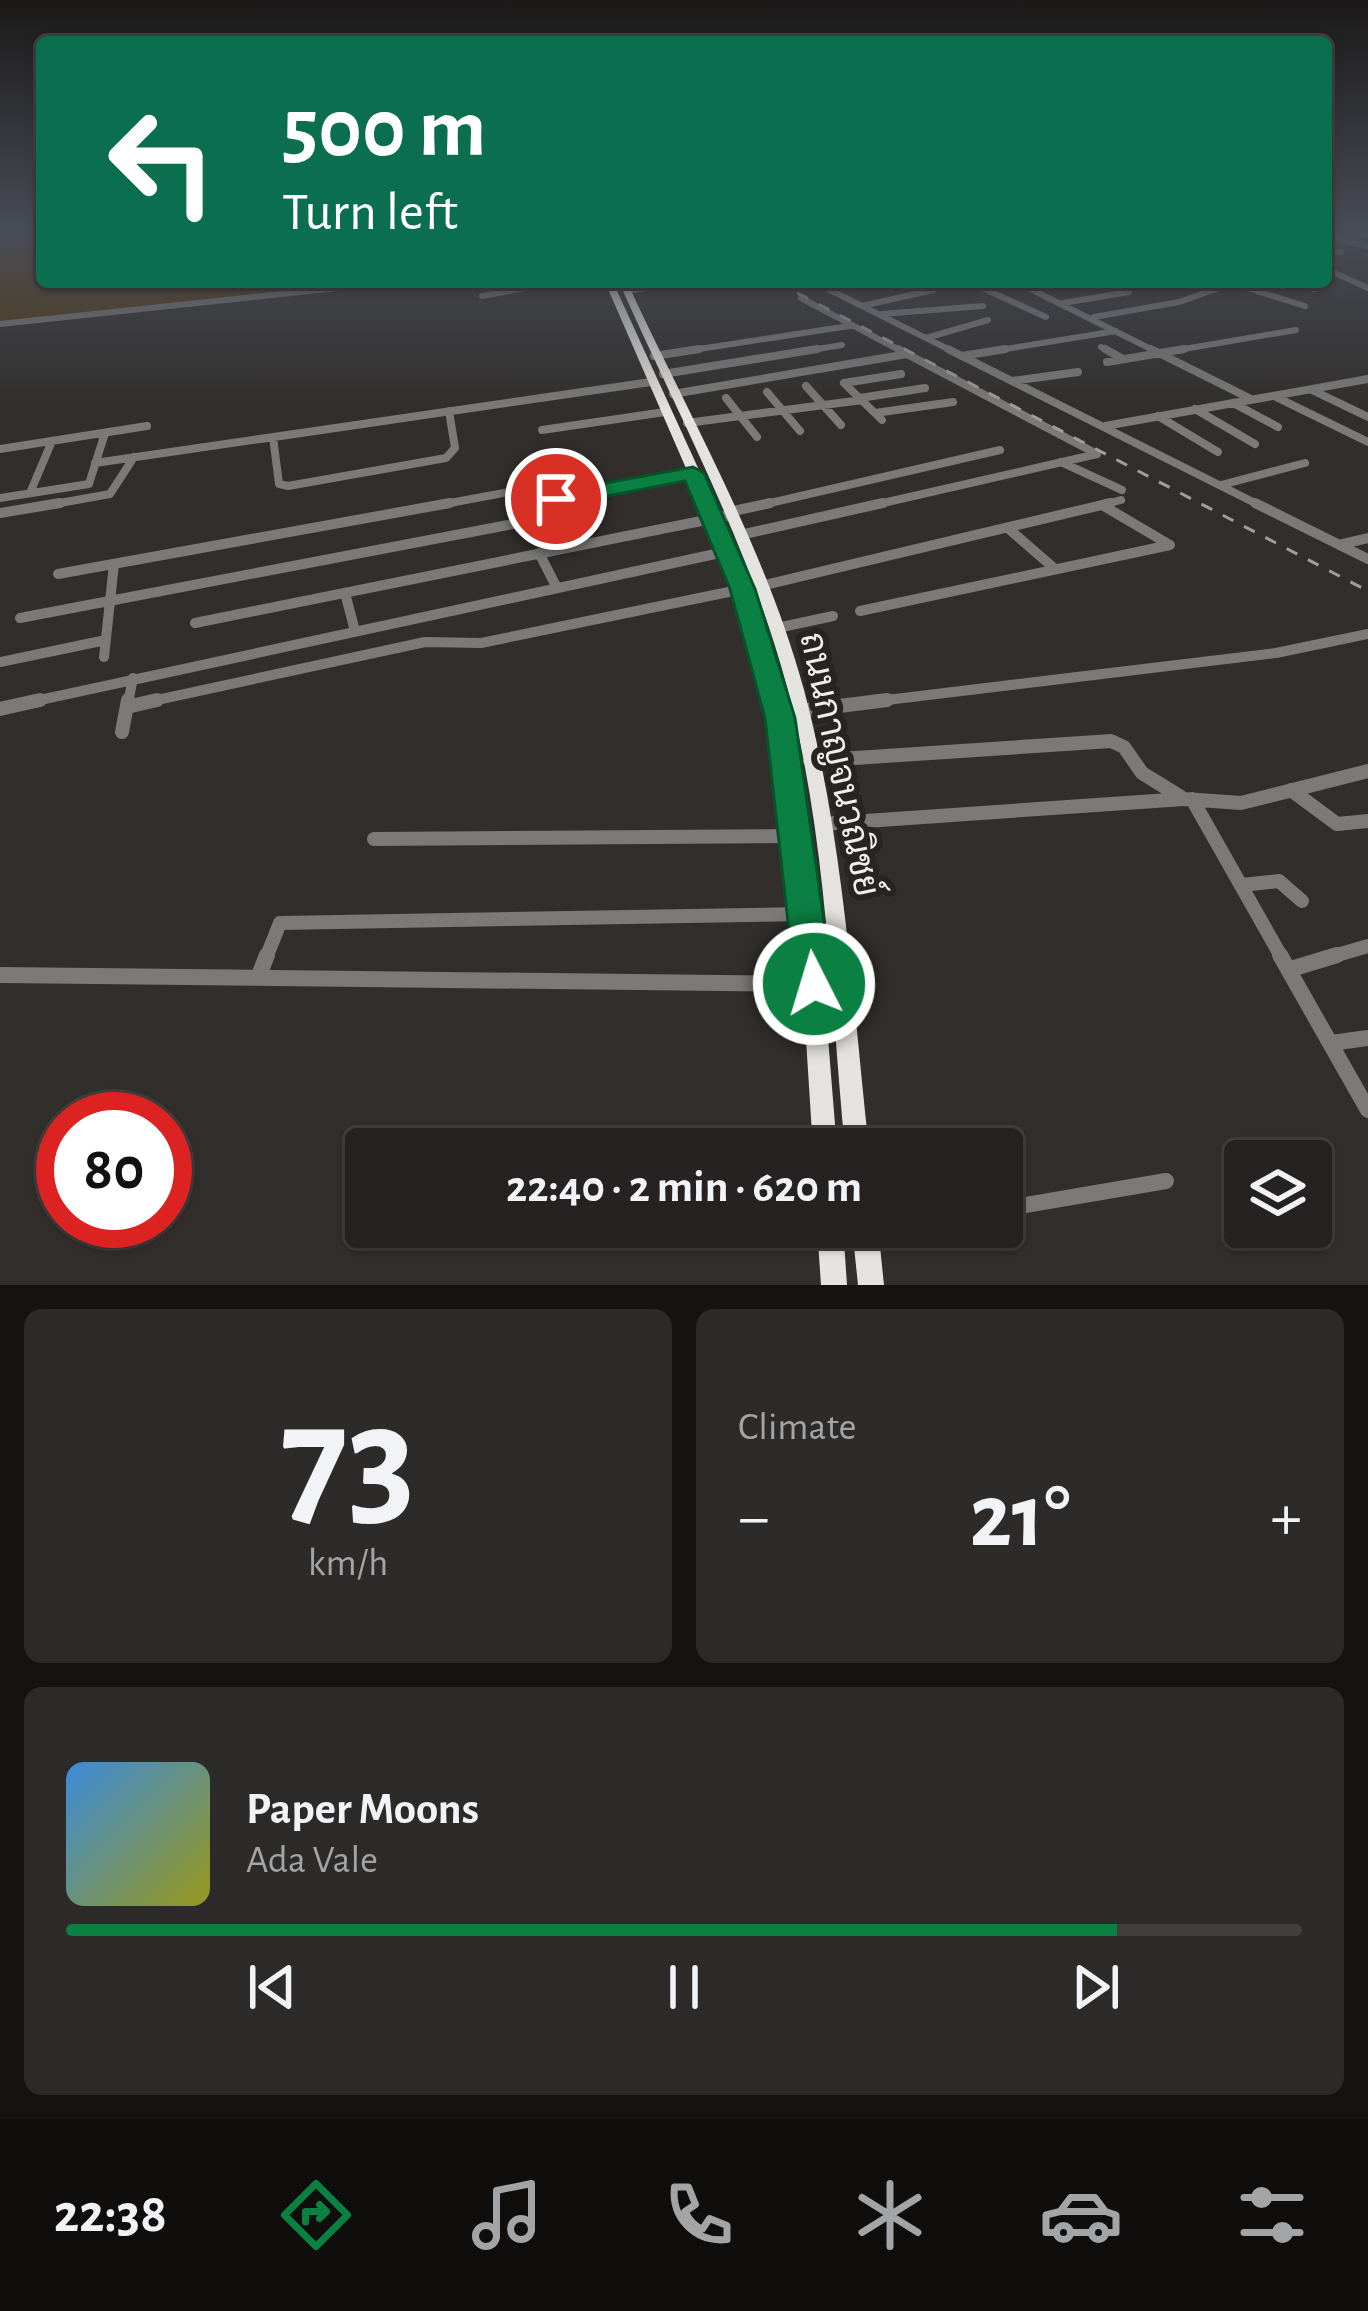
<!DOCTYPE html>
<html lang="en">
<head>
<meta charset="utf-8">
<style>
  :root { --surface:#252221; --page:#2d2a2a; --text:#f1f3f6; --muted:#a3a4a5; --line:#423f3f; --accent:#0b8043 }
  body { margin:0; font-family:"Alegreya Sans",Sarabun,sans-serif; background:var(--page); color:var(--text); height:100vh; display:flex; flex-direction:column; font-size:45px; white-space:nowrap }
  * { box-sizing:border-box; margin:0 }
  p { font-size:39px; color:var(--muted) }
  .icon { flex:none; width:66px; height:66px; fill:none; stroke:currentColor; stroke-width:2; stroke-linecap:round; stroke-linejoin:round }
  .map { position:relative; height:1285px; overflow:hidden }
  .panel { display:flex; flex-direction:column; gap:24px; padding:24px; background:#141312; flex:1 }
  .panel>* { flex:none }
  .top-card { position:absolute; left:36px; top:36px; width:1296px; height:252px; border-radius:12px; box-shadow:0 3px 9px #0004,0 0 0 3px var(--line); background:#0b6e4f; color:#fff; overflow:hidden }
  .controls { position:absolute; left:1224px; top:1140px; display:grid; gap:24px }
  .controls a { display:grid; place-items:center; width:108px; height:108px; border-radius:12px; background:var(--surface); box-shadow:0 3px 9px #0004,0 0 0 3px var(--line); font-size:60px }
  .speed { position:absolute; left:36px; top:1092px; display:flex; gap:24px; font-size:60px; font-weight:700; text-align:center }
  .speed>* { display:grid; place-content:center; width:156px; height:156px; border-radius:50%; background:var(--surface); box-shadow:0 3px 9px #0004,0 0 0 3px var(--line); line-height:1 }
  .speed .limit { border:18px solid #d22; background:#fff; color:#111 }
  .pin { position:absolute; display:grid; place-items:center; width:102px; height:102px; color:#fff; margin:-51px; border:6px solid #fff; border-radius:50%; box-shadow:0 3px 12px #0007 }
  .me { position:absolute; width:132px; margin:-66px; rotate:355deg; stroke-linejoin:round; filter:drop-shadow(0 0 9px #0008) }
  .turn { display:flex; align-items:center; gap:42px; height:252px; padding:0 48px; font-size:54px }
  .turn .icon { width:156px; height:156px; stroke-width:2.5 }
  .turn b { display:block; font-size:84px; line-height:102px }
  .big { font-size:90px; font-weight:700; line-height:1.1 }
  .panel .card { flex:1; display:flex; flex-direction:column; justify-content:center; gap:18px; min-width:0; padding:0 42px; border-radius:18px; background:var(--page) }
  .panel .dial { align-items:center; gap:0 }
  .dial b { font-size:156px; line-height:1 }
  .song { display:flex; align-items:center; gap:36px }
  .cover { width:144px; height:144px; border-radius:18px; background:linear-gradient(135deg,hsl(210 70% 55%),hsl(60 70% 35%)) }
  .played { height:12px; border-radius:6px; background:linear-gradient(90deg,var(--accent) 85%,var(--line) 85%) }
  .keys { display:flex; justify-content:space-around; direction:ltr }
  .heat { display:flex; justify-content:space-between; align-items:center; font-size:66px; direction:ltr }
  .panel .tiles { flex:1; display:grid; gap:24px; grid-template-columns:1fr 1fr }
  .card:last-child { grid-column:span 2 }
  .trip { position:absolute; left:345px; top:1128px; width:678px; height:120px; border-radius:12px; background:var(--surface); box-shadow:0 3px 9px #0004,0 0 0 3px var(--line); font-weight:700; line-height:120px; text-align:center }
  .menu { display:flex; height:192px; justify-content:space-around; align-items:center; background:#0f0e0d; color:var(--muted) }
  .menu .icon { width:84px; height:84px }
  .menu .current { color:var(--accent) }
  .menu b { font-size:54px; color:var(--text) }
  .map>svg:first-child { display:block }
  .green { fill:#54390f }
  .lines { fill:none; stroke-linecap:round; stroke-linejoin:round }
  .minor-far4 { stroke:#7b7a78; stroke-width:6 }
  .minor-far3 { stroke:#7b7a78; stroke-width:8 }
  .minor-far2 { stroke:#7b7a78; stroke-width:10 }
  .minor-far1 { stroke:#7b7a78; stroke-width:14 }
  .minor { stroke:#7b7a78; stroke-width:16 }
  .highway { fill:#e5e3df; fill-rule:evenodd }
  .rail { stroke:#a09e9c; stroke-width:3; stroke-dasharray:12 12; stroke-linecap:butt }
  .route { fill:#0b8043; stroke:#07532c; stroke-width:3 }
  .labels { text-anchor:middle; stroke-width:12; stroke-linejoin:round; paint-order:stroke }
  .street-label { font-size:36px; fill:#f1efed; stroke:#272522 }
</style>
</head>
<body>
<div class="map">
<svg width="1368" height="1285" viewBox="0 0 1368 1285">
  <rect width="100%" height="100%" fill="#312e2c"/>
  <path class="green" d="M0,231H42V282H385L0,323Z"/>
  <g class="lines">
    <path class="minor-far4" d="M1362,234L1368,233
      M1326,236L1368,246
      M1326,252H1341
      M1326,269L1368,288
      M814,282L954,352
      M969,282L1046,317
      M1016,282L1157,352
      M1198,282L1215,289
      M1288,282L1315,289
      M1234,284L1305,306
      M1033,290L1083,282
      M627,291L684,282
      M482,296L558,282
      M801,298L903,352
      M1063,303L1129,292
      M862,306L933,290
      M882,314L983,306
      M1094,317L1179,302L1236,282
      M0,324L394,282
      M926,338L988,320
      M1101,347L1110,352
      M680,352L849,326
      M799,352L842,345
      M987,352L1116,331
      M1166,352L1296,330"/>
    <path class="minor-far3" d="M948,349L1261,506
      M1105,349L1123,359
      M1151,349L1249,398
      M907,354L1097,454
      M654,356L699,349
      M962,356L1005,349
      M1107,362L1184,349
      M663,374L817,349
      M1012,381L1078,372
      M844,383L901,374
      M844,383L882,420
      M806,386L841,425
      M1312,390L1368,417
      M767,392L800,431
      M673,394L907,354L898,349
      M1274,396L1368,442
      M726,398L757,437
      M860,398L925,388
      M1233,403L1278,427
      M1195,409L1255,444
      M875,413L953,402
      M1158,416L1218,452
      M687,423L862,400
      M1105,426L1368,379
      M542,430L665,412
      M273,437L279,484L288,486L446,458L455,448L449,411
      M0,449L147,426
      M1061,462L1122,490
      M95,463L651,382
      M1221,485L1305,463
      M30,493L52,441
      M0,498L89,484L105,433
      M1102,505L1121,500
      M43,506L110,494L134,457
      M434,506L514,491L521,506
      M523,506L693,473
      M757,506L1000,450
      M870,506L1097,454"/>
    <path class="minor-far2" d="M1255,503L1368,559
      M1102,505L1111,503
      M521,506L539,503
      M729,512L770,503
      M0,513L60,503
      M1009,529L1055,569
      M740,535L883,503
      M1342,544L1368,538
      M539,553L557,588
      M58,574L450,503
      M761,586L1102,505L1170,545L860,611
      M345,593L355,631
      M20,618L529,521L520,503
      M195,623L731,515
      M777,628L833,616
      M104,657L114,564
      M0,662L106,640
      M26,703L729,551
      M128,703L133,678
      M143,703L425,642L481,643L743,589
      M862,703L1276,653L1368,634"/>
    <path class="minor-far1" d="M127,707L157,700
      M0,709L40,700
      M800,711L887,700
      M122,732L128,700
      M810,761L1111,741L1124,747L1142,773L1181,797
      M1291,790L1337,824L1368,821
      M1192,799L1282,958
      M822,824L1184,799L1241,803L1368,771
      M374,839L798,836
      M1242,885L1279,881L1302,901
      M266,958L280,923L808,914
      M1327,958L1368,946"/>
    <path class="minor" d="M1280,955L1368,1110
      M1291,969L1337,955
      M0,975L814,984
      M258,978L267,955
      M1331,1043L1368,1038
      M1002,1209L1166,1181"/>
    <path class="highway" d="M605,282H613L736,551L788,718L818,914L837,1149H813L798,914L772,718L722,551Z
      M619,282H627C689,416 765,547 804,690C844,840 852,996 869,1149H845C830,995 827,837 787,687C749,545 678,415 619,282Z
      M817,1227H843L847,1285H821Z
      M852,1227H878L884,1285H858Z"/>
    <path class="rail" d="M776,282L1368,591"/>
  </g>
  <linearGradient id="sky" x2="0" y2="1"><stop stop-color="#1b1918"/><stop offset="0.56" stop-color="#484c56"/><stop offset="1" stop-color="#484c56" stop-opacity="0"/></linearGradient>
  <rect width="1368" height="411" fill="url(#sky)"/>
  <path class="route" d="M693,467L704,473L755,589L795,718L833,984L828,996L814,1001L800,996L795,984L765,718L730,589L685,481L556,506L545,499L556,492Z"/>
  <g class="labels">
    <g class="street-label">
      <text transform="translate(841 764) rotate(78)" y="13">ถนนกาญจนวณิชย์</text>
    </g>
  </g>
</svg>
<div class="controls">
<a><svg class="icon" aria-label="layers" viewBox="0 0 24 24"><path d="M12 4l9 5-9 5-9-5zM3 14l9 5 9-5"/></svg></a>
</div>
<div class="speed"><div class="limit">80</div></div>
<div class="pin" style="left:556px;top:499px;background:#d93025"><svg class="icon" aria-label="arrive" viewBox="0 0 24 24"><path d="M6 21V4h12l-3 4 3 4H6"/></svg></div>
<svg class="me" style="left:814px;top:984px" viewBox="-20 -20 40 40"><circle r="17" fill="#0b8043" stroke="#fff" stroke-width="3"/><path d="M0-11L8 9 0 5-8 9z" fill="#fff"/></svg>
<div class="trip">22:40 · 2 min · 620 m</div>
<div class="top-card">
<div class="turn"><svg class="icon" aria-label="left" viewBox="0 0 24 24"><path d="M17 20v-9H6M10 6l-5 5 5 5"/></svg><div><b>500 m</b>Turn left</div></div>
</div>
</div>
<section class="panel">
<div class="tiles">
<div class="card dial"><b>73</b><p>km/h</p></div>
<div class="card"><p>Climate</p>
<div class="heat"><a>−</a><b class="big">21°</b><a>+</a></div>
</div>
<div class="card">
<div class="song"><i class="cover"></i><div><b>Paper Moons</b><p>Ada Vale</p></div></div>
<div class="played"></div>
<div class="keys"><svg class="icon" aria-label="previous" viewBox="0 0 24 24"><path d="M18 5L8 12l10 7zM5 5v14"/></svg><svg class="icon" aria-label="pause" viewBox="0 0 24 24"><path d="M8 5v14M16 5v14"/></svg><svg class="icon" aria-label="next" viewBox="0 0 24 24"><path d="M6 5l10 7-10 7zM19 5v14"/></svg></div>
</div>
</div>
</section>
<nav class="menu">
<b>22:38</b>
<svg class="icon current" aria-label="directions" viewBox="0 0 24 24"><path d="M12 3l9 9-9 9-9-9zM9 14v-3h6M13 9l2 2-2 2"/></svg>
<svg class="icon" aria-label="music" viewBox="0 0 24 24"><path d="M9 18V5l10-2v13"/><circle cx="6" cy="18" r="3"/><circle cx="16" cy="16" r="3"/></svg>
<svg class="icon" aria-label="phone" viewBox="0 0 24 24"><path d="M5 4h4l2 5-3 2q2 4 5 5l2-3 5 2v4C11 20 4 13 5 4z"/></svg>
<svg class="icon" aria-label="climate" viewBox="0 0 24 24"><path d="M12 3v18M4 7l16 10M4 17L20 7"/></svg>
<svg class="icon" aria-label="car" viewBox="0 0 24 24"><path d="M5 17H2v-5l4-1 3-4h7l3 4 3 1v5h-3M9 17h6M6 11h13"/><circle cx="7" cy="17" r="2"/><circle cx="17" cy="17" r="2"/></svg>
<svg class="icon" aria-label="filters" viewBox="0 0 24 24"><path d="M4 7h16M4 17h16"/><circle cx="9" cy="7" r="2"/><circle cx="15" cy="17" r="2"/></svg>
</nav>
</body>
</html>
